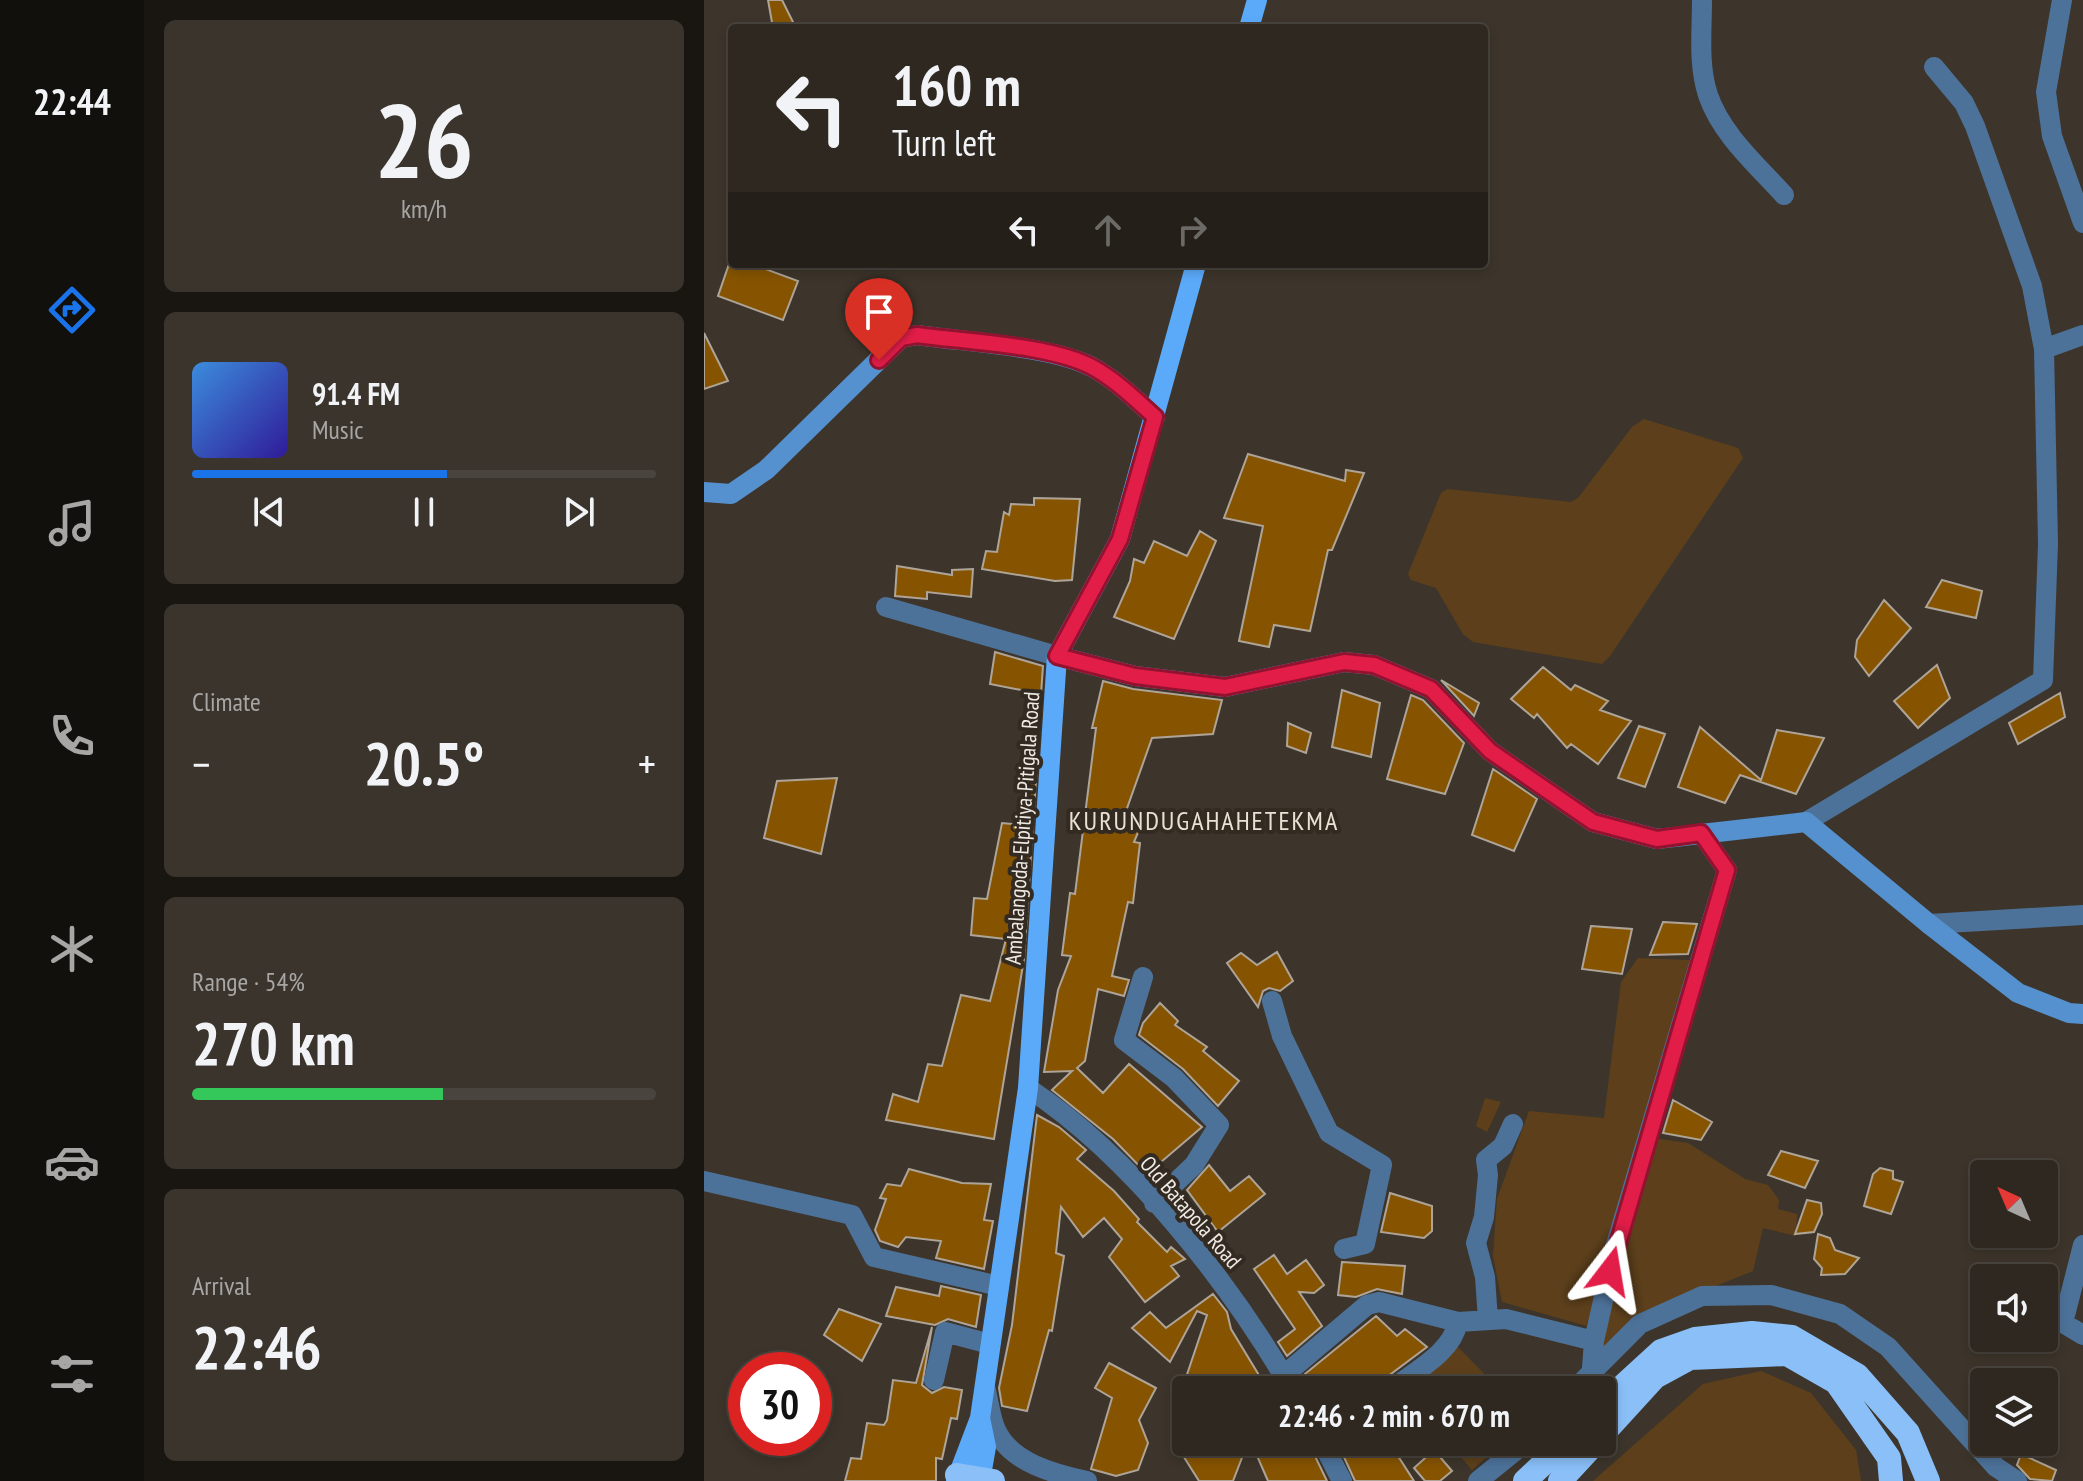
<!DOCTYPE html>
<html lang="en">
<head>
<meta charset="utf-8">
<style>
  :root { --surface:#2e2820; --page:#3a342d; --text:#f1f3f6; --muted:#a7a6a5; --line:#49443e; --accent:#1a73e8 }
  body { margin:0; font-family:"PT Sans Narrow",sans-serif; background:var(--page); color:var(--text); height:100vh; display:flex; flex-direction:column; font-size:30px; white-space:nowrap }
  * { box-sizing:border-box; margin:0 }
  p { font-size:26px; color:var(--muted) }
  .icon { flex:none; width:44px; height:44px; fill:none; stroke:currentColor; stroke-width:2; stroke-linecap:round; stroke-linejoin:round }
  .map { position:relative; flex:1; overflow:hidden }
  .sheet { display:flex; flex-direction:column; gap:20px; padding:20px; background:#191612; width:560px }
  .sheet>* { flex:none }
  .top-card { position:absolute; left:24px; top:24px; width:760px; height:244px; border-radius:8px; box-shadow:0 4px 12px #0003,0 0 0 2px var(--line); background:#2e2820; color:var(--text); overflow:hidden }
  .needle { width:52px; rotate:316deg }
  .controls { position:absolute; left:1266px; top:1160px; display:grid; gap:16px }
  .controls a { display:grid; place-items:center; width:88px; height:88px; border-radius:8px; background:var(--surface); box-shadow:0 4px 12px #0003,0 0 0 2px var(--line); font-size:40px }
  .speed { position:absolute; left:24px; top:1352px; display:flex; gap:16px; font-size:40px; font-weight:700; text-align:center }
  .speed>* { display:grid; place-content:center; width:104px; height:104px; border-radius:50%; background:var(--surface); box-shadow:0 4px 12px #0003,0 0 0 2px var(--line); line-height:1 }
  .speed .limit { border:12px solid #d22; background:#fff; color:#111 }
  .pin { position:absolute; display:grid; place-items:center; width:68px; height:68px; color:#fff; margin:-82px -34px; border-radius:50% 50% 50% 0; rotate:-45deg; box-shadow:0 0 8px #0007 }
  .pin .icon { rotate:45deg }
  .me { position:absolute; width:88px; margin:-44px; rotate:14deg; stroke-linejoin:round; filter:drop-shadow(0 0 6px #0008) }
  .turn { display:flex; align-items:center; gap:28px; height:168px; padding:0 32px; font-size:36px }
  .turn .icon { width:104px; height:104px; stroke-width:2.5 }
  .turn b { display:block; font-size:56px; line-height:68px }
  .lanes { display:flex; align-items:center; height:76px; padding:0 32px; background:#0003; justify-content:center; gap:40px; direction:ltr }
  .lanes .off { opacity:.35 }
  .big { font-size:60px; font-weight:600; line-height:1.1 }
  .sheet .card { flex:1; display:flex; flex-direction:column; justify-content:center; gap:12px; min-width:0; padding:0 28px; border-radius:12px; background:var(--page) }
  .sheet .dial { align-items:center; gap:0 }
  .dial b { font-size:104px; line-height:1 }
  .song { display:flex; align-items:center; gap:24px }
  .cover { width:96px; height:96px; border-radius:12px; background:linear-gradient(135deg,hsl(210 70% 55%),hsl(250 70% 35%)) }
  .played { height:8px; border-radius:4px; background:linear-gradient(90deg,var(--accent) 55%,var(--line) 55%) }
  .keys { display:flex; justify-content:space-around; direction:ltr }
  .heat { display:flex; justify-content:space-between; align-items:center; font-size:44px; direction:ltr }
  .charge { height:12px; border-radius:6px; background:linear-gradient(90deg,#34c759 54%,var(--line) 0) }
  .trip { position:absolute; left:468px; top:1376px; width:444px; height:80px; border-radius:8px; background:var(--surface); box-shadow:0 4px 12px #0003,0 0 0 2px var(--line); font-weight:600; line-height:80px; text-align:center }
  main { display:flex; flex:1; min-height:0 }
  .tab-bar { display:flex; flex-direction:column; width:144px; justify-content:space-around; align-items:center; background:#12100d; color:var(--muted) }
  .tab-bar .icon { width:56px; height:56px }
  .tab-bar .on { color:var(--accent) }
  .tab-bar b { font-size:36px; color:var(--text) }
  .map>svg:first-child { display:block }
  .green { fill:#5d401b }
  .building { fill:#865401; stroke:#aea498; stroke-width:2 }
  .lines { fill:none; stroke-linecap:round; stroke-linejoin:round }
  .street { stroke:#4d7299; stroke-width:20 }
  .secondary { stroke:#5691cf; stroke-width:20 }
  .primary { stroke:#5baafa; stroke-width:20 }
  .highway { stroke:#8abff8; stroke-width:24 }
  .route-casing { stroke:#92132f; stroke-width:20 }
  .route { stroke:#e11d48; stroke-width:14 }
  .labels { text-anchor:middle; stroke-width:8; stroke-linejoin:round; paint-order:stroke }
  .street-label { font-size:22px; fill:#efeae4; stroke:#332b22 }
  .quarter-label { font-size:26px; letter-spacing:2px; fill:#ebe0d4; stroke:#332b22 }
</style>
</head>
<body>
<main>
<nav class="tab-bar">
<b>22:44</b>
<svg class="icon on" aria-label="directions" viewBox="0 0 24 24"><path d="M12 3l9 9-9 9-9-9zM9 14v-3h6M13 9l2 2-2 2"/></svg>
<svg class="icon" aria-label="music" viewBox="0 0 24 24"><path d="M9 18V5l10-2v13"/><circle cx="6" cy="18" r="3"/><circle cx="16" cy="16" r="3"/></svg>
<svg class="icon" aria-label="phone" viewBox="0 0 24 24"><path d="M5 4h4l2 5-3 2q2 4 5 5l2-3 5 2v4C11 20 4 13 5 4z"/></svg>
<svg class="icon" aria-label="climate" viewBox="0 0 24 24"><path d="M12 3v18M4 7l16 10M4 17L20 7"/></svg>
<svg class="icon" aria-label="car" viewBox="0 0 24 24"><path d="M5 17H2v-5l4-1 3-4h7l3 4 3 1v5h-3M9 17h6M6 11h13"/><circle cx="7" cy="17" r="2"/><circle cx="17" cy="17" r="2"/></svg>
<svg class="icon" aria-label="filters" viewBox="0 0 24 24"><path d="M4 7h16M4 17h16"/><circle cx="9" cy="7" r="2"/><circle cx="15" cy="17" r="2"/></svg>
</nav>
<section class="sheet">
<div class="card dial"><b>26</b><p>km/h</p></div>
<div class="card">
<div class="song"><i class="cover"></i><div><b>91.4 FM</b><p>Music</p></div></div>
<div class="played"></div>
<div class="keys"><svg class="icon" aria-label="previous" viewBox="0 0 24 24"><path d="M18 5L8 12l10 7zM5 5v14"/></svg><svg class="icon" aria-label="pause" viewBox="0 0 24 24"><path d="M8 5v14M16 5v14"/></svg><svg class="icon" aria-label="next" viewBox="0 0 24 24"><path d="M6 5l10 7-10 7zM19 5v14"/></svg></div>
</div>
<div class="card"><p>Climate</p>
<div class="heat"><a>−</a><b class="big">20.5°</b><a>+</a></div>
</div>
<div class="card"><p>Range · 54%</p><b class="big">270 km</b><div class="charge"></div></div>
<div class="card"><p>Arrival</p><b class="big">22:46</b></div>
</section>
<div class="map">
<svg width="1379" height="1481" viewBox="0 0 1379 1481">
  <rect width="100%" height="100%" fill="#3d352b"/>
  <path class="green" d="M940,419L1034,448L1039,458L906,656L898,664L769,642L759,634L732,588L707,580L704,574L737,493L743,489L867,502L874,498L928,427Z
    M934,958L985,960L987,967L883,1326L798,1302L789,1256L793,1199L825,1111L900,1118L917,982Z
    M781,1098L797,1102L783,1132L772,1126Z
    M949,1138L984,1143L1041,1179L1064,1185L1075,1200L1074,1209L1093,1214L1092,1236L1059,1228L1049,1271L977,1300L888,1368Z
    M753,1346L796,1390H700Z
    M1057,1371L1107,1393L1152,1450L1157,1481H889L999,1384Z
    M744,1442H799L768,1470Z"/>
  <path class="building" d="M64,0H78L92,28H69Z
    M25,264H48L94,281L79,320L14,296Z
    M0,333L24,381L0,389Z
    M544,454L641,481L642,470L660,473L628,550H624L606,631L570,625L565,647L535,641L559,526L520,518Z
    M330,498L376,499L368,580L351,581L278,569L282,551L293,552L300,512L305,515L307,504L330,505Z
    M496,531L512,541L470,639L410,617L426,581L430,559L440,563L450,541L483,556Z
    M193,566L248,575V570L269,569L267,597L223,592V599L191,596Z
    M1238,580L1278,591L1272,618L1222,607Z
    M1180,600L1207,628L1165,676L1151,657L1153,640Z
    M291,652L339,666L337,694L286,684Z
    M1233,665L1246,698L1214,728L1190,701Z
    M839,667L867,690L871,685L904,701L896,710L927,721L894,764L867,744L863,748L833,714L830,718L807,699Z
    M737,680L775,703L770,716Z
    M399,681L429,689L518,700L509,734L448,738L421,814L441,816L430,842L436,843L429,903L424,902L408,976L425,980L420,996L394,989L381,1061L373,1068L399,1093L425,1064L498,1127L443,1174L409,1139L348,1090L368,1071L340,1072L354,990L367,956L358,955L366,893L371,894L392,728H388Z
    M638,690L676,703L667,757L628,747Z
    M1356,693L1361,717L1314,744L1305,723Z
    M707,695L719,700L760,743L741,794L683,779Z
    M584,723L607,733L602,753L583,746Z
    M935,726L961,734L941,787L914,778Z
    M996,727L1057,780L1073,730L1120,738L1092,794L1036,775L1021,803L974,787Z
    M326,764L333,765L320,959L290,1139L182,1120L189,1094L214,1102L224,1064L238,1066L257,995L286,1001L302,939L267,935L270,898L283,899L298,823L318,825Z
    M789,769L833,799L810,851L768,835Z
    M133,778L117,854L60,838L73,781Z
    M959,922L993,924L984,954L946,955Z
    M887,926L928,929L918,974L878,969Z
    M573,952L589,981L576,991L565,988L559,991L554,1007L523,963L537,953L553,965Z
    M456,1003L474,1021L471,1025L503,1047L499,1051L535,1081L514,1106L479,1069L435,1035L439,1023Z
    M969,1100L1008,1122L997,1140L959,1133Z
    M333,1115L355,1127L382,1150L373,1159L410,1191L435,1219L433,1222L463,1252L467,1247L481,1259L467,1266L475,1276L441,1302L405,1257L418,1239L400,1218L379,1237L357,1207L352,1253L360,1256L348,1331L345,1330L323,1411L298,1406L295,1388L308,1325Z
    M1077,1151L1114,1161L1101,1188L1064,1175Z
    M505,1165L526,1191L545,1176L561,1194L514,1232L483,1190Z
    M1176,1168L1189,1171V1179L1199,1182L1187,1214L1160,1206L1169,1174Z
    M205,1169L258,1183L287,1184L280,1220L289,1221L280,1269L232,1258L237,1241L202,1237L194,1247L176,1241L171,1230L182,1199L176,1198L183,1184L197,1186Z
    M686,1193L728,1206V1231L720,1238L677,1232Z
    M1103,1200L1117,1203L1118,1214L1110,1232L1091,1234Z
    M1114,1234L1126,1238L1131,1250L1155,1258L1141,1274L1117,1275L1118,1268L1110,1259Z
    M570,1255L583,1274L602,1260L620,1285L610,1293L595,1292L618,1326L583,1356L574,1342L591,1329L550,1269Z
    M638,1262L701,1266L698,1294L673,1289L652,1297L634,1295Z
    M237,1286L277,1295L272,1327L244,1319L231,1325L182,1316L192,1287L235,1296Z
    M509,1294L523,1312L527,1329L564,1390H482V1439L467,1422L503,1315L493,1311L466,1362L428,1328L446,1312L462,1328Z
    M135,1309L177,1324L158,1361L120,1335Z
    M672,1316L693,1336L701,1329L723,1347L679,1380L674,1390H601L596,1378Z
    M228,1327L218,1385L228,1393L240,1387L258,1390L253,1419L247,1418L238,1459L232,1458V1481H141L147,1458L157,1459L163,1423L180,1425L183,1420L189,1380L212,1383Z
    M405,1363L452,1388L435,1420L444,1443L434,1470L412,1476L387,1469L408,1398L391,1388Z
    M484,1442H544L529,1481H495L478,1454Z
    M547,1442H592L609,1452L623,1481H564Z
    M633,1442H685L710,1481H651Z
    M730,1450L748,1471L736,1481H721L710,1468Z
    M1317,1454L1352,1470L1348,1481L1326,1479L1313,1465Z"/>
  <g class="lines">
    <path class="street" d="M998,0C998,31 994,65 1004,95C1017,134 1053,165 1080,195
      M1358,0L1342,92L1348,136L1379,223
      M1340,349L1379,335
      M182,607L353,656
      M1102,822L1339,680L1344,544L1340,349L1328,286L1271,126L1260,103L1230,67
      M1225,924L1379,915
      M439,977L420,1040L470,1078L515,1125L490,1165L450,1203
      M568,1001L578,1036L625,1133L678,1165L661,1244L640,1249
      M324,1088C428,1157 526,1283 588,1390
      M0,1181L148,1215L170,1257L295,1286
      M1379,1245L1359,1323L1379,1335
      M784,1320L781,1277L772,1243L780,1217L784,1175L782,1160L799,1146L809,1124
      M888,1368L890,1341L911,1248L1023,870L997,833
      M579,1376L663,1305L675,1302L754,1322L802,1319L890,1341
      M230,1380L241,1332L286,1344
      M281,1387C285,1401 286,1417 292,1430C307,1463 351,1474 383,1481
      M687,1390C711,1371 748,1353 754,1322
      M870,1390L936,1324L998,1296L1067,1295L1136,1314L1184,1347L1292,1467L1313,1481
      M618,1442L638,1481
      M774,1481L822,1442"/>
    <path class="secondary" d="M0,492L27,494L62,470L197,338L213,335C261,342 347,346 388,367C412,380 431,399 451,417
      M353,656L431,676L521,687L640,662L670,665L727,689L786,751L889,822L953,839L1102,822L1225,924L1314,993L1365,1013L1379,1014"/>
    <path class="primary" d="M545,28L553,0
      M252,1481L276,1418L324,1088L353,656L416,539L492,264
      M276,1481L282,1447L276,1418"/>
    <path class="highway" d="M898,1405L957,1351L991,1339L1048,1333L1088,1337L1153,1375L1204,1433L1224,1481
      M898,1435L951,1377L986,1358L1083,1354L1132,1382L1185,1458L1187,1481
      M253,1475L289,1481
      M821,1481L862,1442
      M856,1481L892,1442"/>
  </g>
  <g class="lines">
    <defs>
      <path id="route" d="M175,360L197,338L213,335C262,342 347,345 388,367C412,380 431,399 451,417L416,539L353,656L431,676L521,687L640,662L670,665L727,689L786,751L889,822L953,839L997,833L1023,870L906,1271"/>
    </defs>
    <use href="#route" class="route-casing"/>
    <use href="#route" class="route"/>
  </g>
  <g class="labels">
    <g class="street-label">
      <text transform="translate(318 828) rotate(-86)" y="8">Ambalangoda-Elpitiya-Pitigala Road</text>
      <text transform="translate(487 1212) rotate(49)" y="8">Old Batapola Road</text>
    </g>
    <g class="quarter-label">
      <text x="500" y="830">KURUNDUGAHAHETEKMA</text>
    </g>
  </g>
</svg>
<div class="controls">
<a><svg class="needle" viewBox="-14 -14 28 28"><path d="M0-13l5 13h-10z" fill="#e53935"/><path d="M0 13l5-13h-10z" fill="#a7a6a5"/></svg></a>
<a><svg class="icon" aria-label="sound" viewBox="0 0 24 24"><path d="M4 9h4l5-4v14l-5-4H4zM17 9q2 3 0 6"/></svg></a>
<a><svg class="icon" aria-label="layers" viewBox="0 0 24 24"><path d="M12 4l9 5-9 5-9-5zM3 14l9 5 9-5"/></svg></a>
</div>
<div class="speed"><div class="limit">30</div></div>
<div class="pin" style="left:175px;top:360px;background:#d93025"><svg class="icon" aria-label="arrive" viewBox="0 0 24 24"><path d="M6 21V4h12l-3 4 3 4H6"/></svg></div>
<svg class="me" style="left:906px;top:1271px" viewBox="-20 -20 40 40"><path d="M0-17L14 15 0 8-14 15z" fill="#e11d48" stroke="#fff" stroke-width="4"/></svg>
<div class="trip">22:46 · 2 min · 670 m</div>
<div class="top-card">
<div class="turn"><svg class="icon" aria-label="left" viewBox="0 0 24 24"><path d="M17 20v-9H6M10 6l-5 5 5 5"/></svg><div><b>160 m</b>Turn left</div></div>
<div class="lanes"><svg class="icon" aria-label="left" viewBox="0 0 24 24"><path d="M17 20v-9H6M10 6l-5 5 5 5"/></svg><svg class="icon off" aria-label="ahead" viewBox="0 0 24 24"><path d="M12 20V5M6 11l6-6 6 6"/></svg><svg class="icon off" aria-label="right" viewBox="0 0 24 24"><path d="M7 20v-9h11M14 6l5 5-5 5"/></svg></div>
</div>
</div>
</main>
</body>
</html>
